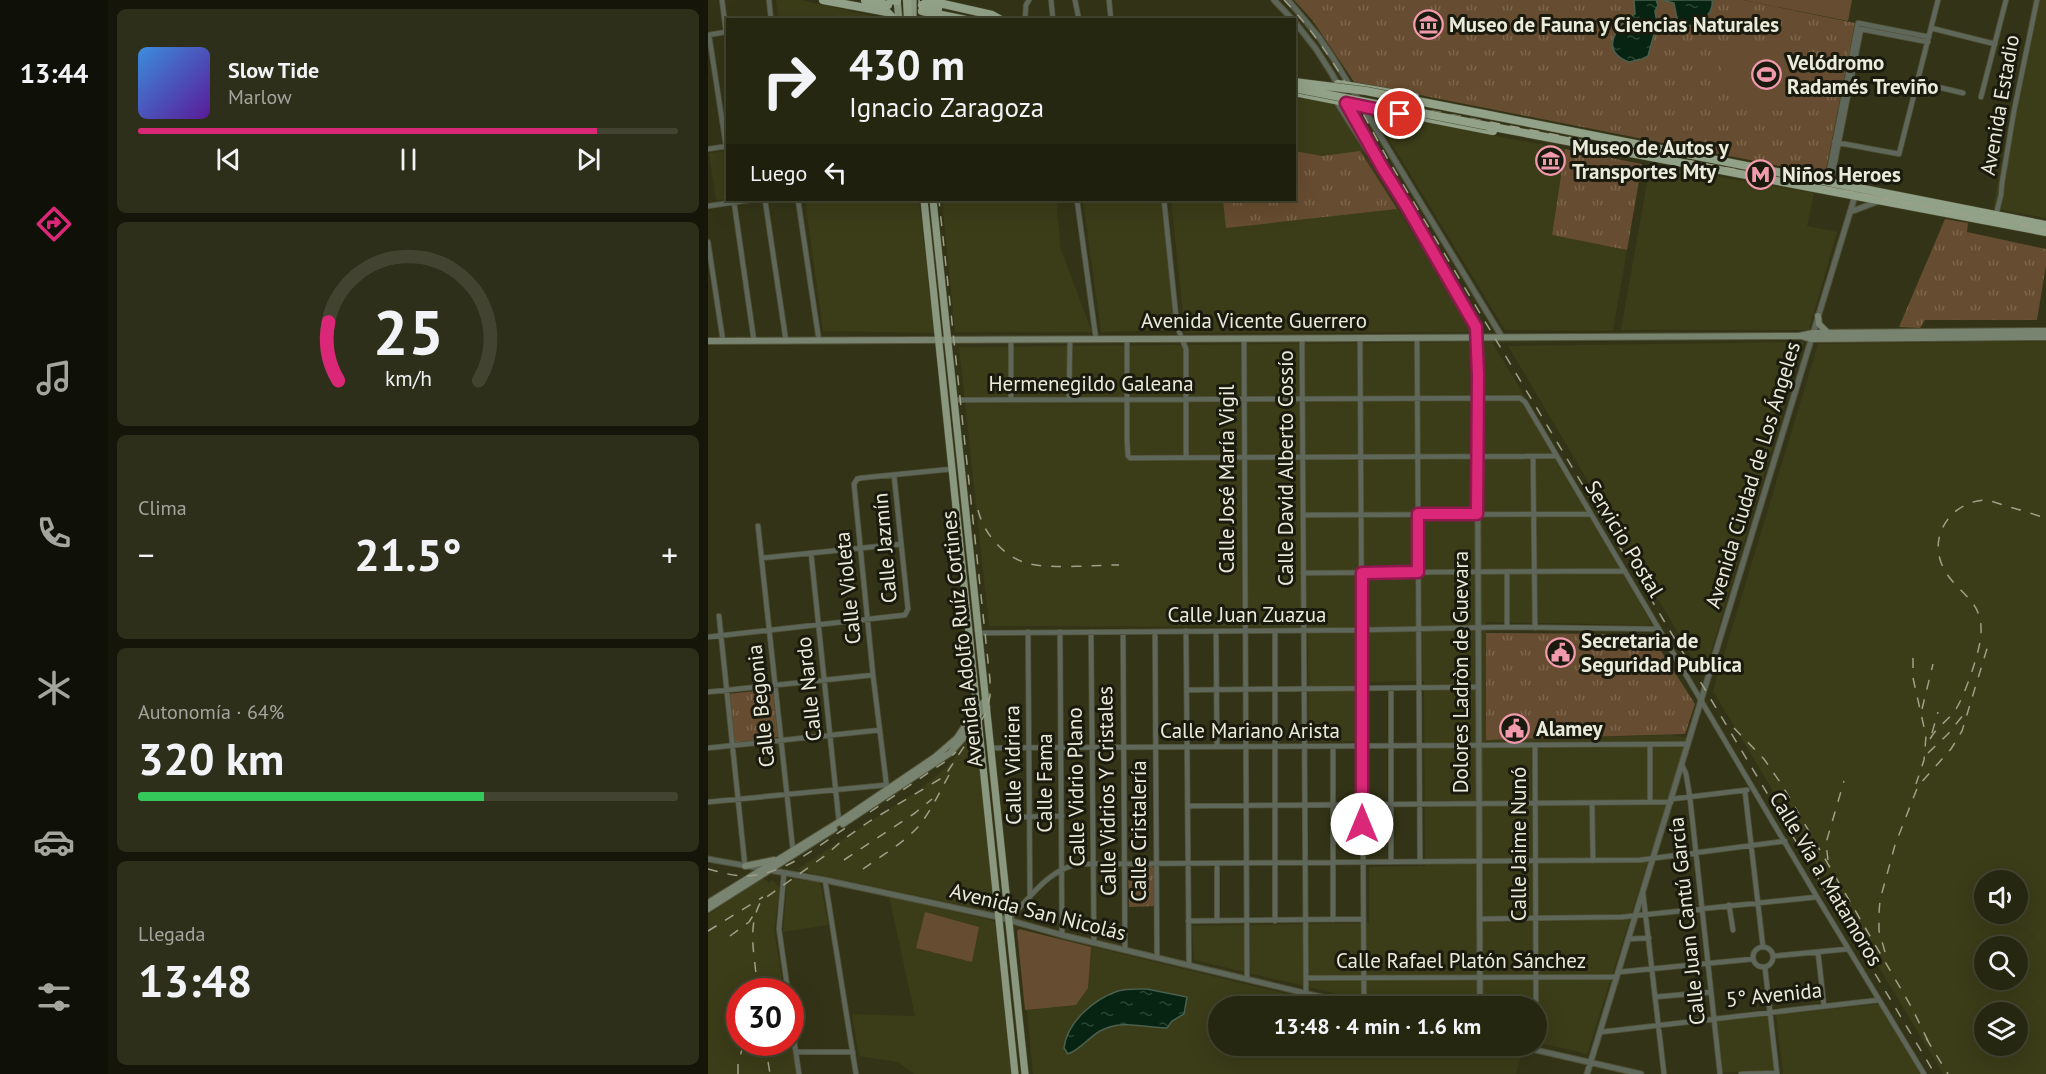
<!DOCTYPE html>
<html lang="es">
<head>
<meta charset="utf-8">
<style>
  :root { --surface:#262711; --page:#2e2f1a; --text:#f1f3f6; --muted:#a4a59f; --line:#424431; --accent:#db2777 }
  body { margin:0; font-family:"PT Sans",sans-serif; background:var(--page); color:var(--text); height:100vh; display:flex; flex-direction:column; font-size:22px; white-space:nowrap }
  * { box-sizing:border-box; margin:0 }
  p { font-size:20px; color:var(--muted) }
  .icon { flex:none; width:33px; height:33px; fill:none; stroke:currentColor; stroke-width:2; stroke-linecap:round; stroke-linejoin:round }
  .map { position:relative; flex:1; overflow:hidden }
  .details { display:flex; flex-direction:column; gap:9px; padding:9px; background:#151509; width:600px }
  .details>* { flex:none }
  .hud { position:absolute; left:18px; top:18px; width:570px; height:183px; border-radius:0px; box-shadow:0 6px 24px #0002,0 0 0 2px var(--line); background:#262711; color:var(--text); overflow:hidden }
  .controls { position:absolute; left:1266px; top:870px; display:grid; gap:12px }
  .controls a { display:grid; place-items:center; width:54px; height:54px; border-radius:50%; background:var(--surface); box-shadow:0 6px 24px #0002,0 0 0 2px var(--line); font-size:30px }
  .speed { position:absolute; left:18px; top:978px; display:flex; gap:12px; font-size:30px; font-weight:700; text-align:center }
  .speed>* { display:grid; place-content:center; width:78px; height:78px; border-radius:50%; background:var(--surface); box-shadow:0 6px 24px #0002,0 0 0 2px var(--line); line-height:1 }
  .speed .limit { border:9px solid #d22; background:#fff; color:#111 }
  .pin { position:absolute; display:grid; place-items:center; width:51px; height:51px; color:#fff; margin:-26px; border:3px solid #fff; border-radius:50%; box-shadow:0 2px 6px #0007 }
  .me { position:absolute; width:66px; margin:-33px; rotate:0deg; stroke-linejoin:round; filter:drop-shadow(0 0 4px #0008) }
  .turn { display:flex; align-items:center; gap:21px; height:126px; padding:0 24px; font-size:27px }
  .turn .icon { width:78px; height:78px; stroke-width:2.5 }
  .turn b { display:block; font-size:42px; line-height:51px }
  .then { display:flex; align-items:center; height:57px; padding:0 24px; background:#0003; gap:12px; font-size:22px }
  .big { font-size:45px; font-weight:800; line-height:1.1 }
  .details .tile { flex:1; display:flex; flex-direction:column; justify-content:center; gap:9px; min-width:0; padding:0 21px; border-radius:9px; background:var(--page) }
  .details .dial { align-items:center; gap:0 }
  .dial svg { height:156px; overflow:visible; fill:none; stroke:var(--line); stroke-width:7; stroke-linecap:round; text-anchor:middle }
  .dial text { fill:var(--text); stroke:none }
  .song { display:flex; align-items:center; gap:18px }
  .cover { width:72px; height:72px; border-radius:9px; background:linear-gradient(135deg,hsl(210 70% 55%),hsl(270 70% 35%)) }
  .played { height:6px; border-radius:3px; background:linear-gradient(90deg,var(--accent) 85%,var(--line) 85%) }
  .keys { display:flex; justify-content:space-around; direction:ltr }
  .heat { display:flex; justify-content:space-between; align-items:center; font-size:33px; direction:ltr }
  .charge { height:9px; border-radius:4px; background:linear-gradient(90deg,#34c759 64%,var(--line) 0) }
  .trip { position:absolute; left:500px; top:996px; width:339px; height:60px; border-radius:30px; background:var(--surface); box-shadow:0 6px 24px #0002,0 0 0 2px var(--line); font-weight:800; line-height:60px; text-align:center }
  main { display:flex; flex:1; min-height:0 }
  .menu { display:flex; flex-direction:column; width:108px; justify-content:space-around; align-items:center; background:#0f1007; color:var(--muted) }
  .menu .icon { width:42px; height:42px }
  .menu .on { color:var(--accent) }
  .menu b { font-size:27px; color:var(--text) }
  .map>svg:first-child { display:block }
  .built { fill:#3b3c18; fill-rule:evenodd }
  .grass { fill:url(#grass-tufts) }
  .pitch { fill:#664c30 }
  .water { fill:url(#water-ripples); stroke:#4b604e; stroke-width:1.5 }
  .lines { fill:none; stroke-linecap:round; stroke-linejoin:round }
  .minor-casing { stroke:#505136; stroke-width:6 }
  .tertiary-casing { stroke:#505136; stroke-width:7 }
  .secondary-casing { stroke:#505136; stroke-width:8 }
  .primary-casing { stroke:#505136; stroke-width:8 }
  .trunk-casing { stroke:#505136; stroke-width:9 }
  .minor { stroke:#5f665a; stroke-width:4.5 }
  .tertiary { stroke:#5f665a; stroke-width:5 }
  .secondary { stroke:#788370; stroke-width:6 }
  .primary { stroke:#8a9880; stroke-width:7 }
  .trunk { stroke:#92a288; stroke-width:8 }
  .rail { stroke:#9fa08a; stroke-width:1.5; stroke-dasharray:10 10; stroke-linecap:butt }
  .trunk-bridge-casing { stroke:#505136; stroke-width:9; stroke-linecap:butt }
  .trunk-bridge { stroke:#92a288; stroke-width:8 }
  .route-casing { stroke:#8e194d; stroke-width:15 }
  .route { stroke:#db2777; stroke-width:10 }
  .labels { text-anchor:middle; stroke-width:6; stroke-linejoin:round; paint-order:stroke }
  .poi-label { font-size:21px; font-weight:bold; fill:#eaebda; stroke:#1a1b0e; text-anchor:start }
  .street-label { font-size:21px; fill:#eaebda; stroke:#1a1b0e }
</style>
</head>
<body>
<main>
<nav class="menu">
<b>13:44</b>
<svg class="icon on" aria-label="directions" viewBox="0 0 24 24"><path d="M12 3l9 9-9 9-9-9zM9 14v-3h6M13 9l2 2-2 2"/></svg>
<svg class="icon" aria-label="music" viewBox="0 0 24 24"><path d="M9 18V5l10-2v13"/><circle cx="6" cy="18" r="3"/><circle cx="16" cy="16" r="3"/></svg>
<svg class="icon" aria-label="phone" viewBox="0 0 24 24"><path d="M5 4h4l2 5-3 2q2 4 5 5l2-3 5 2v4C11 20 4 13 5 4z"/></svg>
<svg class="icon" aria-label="climate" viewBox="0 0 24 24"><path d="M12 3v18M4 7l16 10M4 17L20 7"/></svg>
<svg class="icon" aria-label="car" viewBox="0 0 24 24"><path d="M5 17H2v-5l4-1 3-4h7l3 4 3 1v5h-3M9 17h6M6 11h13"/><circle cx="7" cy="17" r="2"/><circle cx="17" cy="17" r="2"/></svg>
<svg class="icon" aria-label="filters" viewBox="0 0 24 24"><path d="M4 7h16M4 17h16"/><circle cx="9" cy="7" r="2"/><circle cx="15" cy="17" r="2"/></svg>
</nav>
<section class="details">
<div class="tile">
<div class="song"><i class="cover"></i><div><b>Slow Tide</b><p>Marlow</p></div></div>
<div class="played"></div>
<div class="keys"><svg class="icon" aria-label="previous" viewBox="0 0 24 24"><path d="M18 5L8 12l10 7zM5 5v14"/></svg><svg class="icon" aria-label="pause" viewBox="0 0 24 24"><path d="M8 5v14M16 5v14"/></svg><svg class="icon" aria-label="next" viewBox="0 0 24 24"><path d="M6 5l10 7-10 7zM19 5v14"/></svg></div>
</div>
<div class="tile dial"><svg viewBox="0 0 100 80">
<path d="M14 69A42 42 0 1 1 86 69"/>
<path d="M14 69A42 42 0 0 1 9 39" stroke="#db2777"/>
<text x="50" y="56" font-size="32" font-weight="700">25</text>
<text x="50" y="72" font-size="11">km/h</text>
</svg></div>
<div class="tile"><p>Clima</p>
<div class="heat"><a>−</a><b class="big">21.5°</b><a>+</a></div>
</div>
<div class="tile"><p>Autonomía · 64%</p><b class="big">320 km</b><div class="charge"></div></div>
<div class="tile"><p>Llegada</p><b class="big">13:48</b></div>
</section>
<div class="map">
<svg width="1338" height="1074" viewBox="0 0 1338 1074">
  <defs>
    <pattern id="grass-tufts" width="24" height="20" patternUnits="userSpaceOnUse" patternTransform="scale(1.5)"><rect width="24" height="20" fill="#664c30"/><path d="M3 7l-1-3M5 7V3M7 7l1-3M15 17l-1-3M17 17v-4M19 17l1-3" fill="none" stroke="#7c664d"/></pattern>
    <pattern id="water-ripples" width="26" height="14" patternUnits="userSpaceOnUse" patternTransform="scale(1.5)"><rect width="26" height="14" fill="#072412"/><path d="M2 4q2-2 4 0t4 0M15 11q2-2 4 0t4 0" fill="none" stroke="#2b4434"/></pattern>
  </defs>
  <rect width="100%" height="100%" fill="#333417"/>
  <path class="built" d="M68,0H93L178,19H70Z
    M1325,0H1338V218L1285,208Z
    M587,95L626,103L765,332L477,333L463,200H586Z
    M665,113L857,149L844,235L919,250L905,331L797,330Z
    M19,151V199L8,200L1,153Z
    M942,165L1106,193L1099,226L1129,232L1101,330H913Z
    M97,200H211L226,333L115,331Z
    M234,200H350L349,209L353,250L384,332H247Z
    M375,200H453L467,330L393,332Z
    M1338,341V1074H1235L1005,691L1110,344ZM1276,880H1310V914H1276ZM1276,946H1310V980H1276ZM1276,1012H1310V1046H1276Z
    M784,342L814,392L944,625L778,622V740L964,735L979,738L879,1054L828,1042V1006H680L486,960L484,926L661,923V867L717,866L716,681L651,682V741L601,742L600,627L281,626L251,347Z
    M1096,342L1002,655L995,675L800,346Z
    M263,735L269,737L288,912L88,870L215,787L240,766Z
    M55,878L61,883L64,880L72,888L66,930L76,991L32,992V1042H82L83,1032L89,1074H0V915Z
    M86,879L111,882L113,885L120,925L75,932L79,885Z
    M181,896L285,921L287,923L303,1074H206L190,1062L151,1056L144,1014L207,1016Z
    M311,929L628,1006H510V1046H787L814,1052L808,1074H325Z
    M1171,1004L1213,1074H1075L1068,1015Z
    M1060,1015L1066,1070L1014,1073L1008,1020Z"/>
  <path class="grass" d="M586,0H1035L1147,23L1117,175L646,82L605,21Z
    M857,149L934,164L919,250L844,235Z
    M587,151L614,156L652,151L689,209L518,228L515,200H586Z
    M1237,219L1260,223L1259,232L1338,249V265L1329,320H1217L1212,328L1191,327Z
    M778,633L898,634L944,637L987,704L977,734L778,740Z
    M65,689L70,737L26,743L20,694Z
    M422,866H444L447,868V906L421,907L420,869Z"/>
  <path class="pitch" d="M1035,0H1144L1140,21Z
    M1049,41C1063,44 1081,45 1093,54C1116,71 1102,111 1073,111C1061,110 1029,103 1021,95C1007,80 1012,52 1031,44C1036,41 1042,41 1049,41Z
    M217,912L271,927L264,962L208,948Z
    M311,929L383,947L380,988L368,1005L317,1010L309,931Z"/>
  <path class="water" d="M926,0H948L950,5L947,11L949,23L940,56L934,59L921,62C890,50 909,26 927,14Z
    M954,0H1004C1007,16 985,31 970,24L966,3Z
    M439,989L479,997L476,1014L464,1021L459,1028C436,1028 415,1019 392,1031C380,1038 373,1049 360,1054L356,1048C359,1022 386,999 410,991C419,988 430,989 439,989Z"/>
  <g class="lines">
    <defs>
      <path id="minor" d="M14,0L18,32
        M61,0L63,20
        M343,0L345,20
        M367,0L371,20
        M401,0L403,20
        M317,20L318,5L321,0
        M1223,28L1287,44
        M0,35L18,32
        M1,35L18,146
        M1209,82L1255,93
        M1273,97L1298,0
        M1126,142L1191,154L1230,0
        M0,149L20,146
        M1119,182L1150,23L1221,37
        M1123,182L1153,29L1220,42
        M57,200L78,341
        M90,200L111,341
        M369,200L388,339
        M456,200L469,326L478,349V458
        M26,202L46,341
        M0,206L42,200
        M1288,215L1293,195L1294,183L1306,111L1329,0
        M0,242L15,341
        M652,337L656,1006
        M709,337L712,862
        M536,338L539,979
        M594,338L598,994
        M419,339V441L420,456L422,458L847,456
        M303,340V400
        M246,400L812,398L817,402L1109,897L1216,1074
        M361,400L362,339
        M825,456L827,628
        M595,515L882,514
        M50,526L85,851
        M103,553L131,822
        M54,558L193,544
        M799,572V627
        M595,573L916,571
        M11,616L37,866
        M478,631L481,965
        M567,631V921
        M320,632L322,897
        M352,632L354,935
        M383,632L386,942
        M415,632L417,950
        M447,632L449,958
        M508,632L509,747
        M270,633L654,630L799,627L951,629
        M0,637L197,615L200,609L186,475
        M683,688V862
        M479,690L770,687
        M0,692L165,675
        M827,745L828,1015
        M625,747V920
        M0,748L172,730
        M283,748L980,744
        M974,765L978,774L982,798L1012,1074
        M179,789L165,675L146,484L149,479L153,478L244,469
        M1037,792L1055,947
        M964,799L1039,790
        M0,802L178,785
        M942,802V744
        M884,803L885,861
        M480,806L963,802
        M312,817L354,816
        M509,863V921
        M76,873L71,929L80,992
        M117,880L148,1074
        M935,893L956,1074
        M1021,905L1025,930
        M301,919C322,898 341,868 372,864L932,860L1077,841
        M771,919L914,917L1109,897
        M480,921L655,919
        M921,939L941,938
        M1045 957a10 10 0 1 1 20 0a10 10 0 1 1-20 0Z
        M1110,952L1116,1006
        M1066,956L1140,949
        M1057,968L1069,1074
        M911,972L1045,959
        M598,978L909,977
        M947,997L1003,992
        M82,1012L91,1074
        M893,1032L1171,1000
        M88,1052H145
        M1033,1074L1069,1073"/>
      <path id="tertiary" d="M566,0L585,20
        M580,0L610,36L625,58L794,337
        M586,21L608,49L624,74L674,167L738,273L769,330L772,1006
        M628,101L659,150L665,154
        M1142,212L1171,201
        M0,859L117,880L290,917L354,935L651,1006
        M810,1046L933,1074
        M879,1074L1147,196"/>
      <path id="secondary" d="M1110,316L1111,324L1119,332
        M1093,336L1103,339L1338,337
        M0,341L1091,336L1105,333L1338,331
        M135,824L242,753L259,734L272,713L279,707
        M37,866L66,860
        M0,903L131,822L227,757L249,738L269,708L278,700
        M0,909L126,829"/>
      <path id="primary" d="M189,0L191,20
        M205,0V20
        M216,200L307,1074
        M225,200L317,1074"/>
      <path id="trunk" d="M115,0L179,12L187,20
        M157,0L180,5
        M183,0L189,1
        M199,0L200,20
        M218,0L284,15L293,20
        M214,5L230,9
        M214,11L258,20
        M630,84L707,97
        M586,92L785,131
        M776,114L1338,225
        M780,126L1338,232"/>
    </defs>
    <use href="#minor" class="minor-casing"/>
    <use href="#tertiary" class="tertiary-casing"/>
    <use href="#secondary" class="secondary-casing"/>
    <use href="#primary" class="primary-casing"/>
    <use href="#trunk" class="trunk-casing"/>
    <use href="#minor" class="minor"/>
    <use href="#tertiary" class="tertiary"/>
    <use href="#secondary" class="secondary"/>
    <use href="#primary" class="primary"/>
    <use href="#trunk" class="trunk"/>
    <path class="rail" d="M211,0L213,20
      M576,0C620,45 648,101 678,156L1227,1074
      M684,103L1338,230
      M270,510C276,534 296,558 322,564C344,569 388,565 411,565
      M1205,658V678L1218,736L1216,760L1208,784
      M1214,709L1225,664
      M1026,728L1056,759L1074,785L1204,1008L1222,1045
      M1224,733L1230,712
      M1222,739C1229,727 1238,722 1246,712C1256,699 1273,649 1273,633C1275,598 1247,593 1235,567C1219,535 1245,500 1279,500L1338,518
      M1220,753L1240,734L1256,714
      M162,812L238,761L248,752
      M136,860L207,813L224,799
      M1120,860L1118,843L1136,781
      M0,869C11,872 22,875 33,876C74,877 107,848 139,827
      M155,869C173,856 194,844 209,828C222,813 231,793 241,775
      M0,931L55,897
      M22,936L41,922L46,914
      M1177,952L1171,931V913L1172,900L1187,845L1210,786L1243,749L1254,731L1281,642
      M49,992C49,959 37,931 53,901L118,855L136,839L162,821L232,779L240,771L278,713L282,696V680L231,200
      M1218,1038L1240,1074
      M57,1042L62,1074
      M30,1074V1064L36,1042"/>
    <defs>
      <path id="trunk-bridge" d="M586,82L658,91L776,114
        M586,88L780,126"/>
    </defs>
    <use href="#trunk-bridge" class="trunk-bridge-casing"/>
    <use href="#trunk-bridge" class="trunk-bridge"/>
  </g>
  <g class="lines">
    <defs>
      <path id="route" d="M654,824V573L710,572V514H769L770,375L768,327L699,207L674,167L638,103L692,114"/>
    </defs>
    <use href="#route" class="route-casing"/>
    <use href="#route" class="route"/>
  </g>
  <defs>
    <symbol id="museum-ring" viewBox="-11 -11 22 22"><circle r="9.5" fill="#1a1b0e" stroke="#f29aad" stroke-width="1.5"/><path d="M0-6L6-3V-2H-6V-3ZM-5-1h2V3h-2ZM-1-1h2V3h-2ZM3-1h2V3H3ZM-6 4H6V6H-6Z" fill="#f29aad"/></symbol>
    <symbol id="stadium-ring" viewBox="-11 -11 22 22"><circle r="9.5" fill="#1a1b0e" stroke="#f29aad" stroke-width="1.5"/><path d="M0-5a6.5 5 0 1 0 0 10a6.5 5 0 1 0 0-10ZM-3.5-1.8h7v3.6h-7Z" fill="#f29aad"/></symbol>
    <symbol id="metro-ring" viewBox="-11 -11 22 22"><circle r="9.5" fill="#1a1b0e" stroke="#f29aad" stroke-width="1.5"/><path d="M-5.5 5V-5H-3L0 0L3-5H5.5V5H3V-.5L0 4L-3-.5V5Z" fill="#f29aad"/></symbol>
    <symbol id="civic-ring" viewBox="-11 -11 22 22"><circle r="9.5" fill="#1a1b0e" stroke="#f29aad" stroke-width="1.5"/><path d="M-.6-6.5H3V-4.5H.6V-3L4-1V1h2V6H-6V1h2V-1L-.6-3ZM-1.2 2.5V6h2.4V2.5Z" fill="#f29aad"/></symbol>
  </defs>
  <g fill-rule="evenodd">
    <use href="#museum-ring" x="704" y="8" width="33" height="33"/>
    <use href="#stadium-ring" x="1042" y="58" width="33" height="33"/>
    <use href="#museum-ring" x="826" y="144" width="33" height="33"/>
    <use href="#metro-ring" x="1036" y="158" width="33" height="33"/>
    <use href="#civic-ring" x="836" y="636" width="33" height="33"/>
    <use href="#civic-ring" x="790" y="712" width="33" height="33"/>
  </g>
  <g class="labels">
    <g class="poi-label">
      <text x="741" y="32">Museo de Fauna y Ciencias Naturales</text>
      <text x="1079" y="70">Velódromo<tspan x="1079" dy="24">Radamés Treviño</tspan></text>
      <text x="864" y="155">Museo de Autos y<tspan x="864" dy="24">Transportes Mty</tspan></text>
      <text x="1074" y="182">Niños Heroes</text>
      <text x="873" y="648">Secretaria de<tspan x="873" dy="24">Seguridad Publica</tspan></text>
      <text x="828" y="736">Alamey</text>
    </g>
    <g class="street-label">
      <text transform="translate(1292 105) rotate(-80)" y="7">Avenida Estadio</text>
      <text x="546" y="328">Avenida Vicente Guerrero</text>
      <text x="383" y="391">Hermenegildo Galeana</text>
      <text transform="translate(578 468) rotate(-90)" y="7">Calle David Alberto Cossío</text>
      <text transform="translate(1045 475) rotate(-73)" y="7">Avenida Ciudad de Los Ángeles</text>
      <text transform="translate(519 479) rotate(-90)" y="7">Calle José María Vigil</text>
      <text transform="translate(916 539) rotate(59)" y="7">Servicio Postal</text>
      <text transform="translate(177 548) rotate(-95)" y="7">Calle Jazmín</text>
      <text transform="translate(140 588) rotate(-96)" y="7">Calle Violeta</text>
      <text x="539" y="622">Calle Juan Zuazua</text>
      <text transform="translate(254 639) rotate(-96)" y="7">Avenida Adolfo Ruíz Cortines</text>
      <text transform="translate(753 672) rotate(-90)" y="7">Dolores Ladròn de Guevara</text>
      <text transform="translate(101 689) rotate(-96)" y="7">Calle Nardo</text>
      <text transform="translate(53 706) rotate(-96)" y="7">Calle Begonia</text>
      <text x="542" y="738">Calle Mariano Arista</text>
      <text transform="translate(305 765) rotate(-91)" y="7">Calle Vidriera</text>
      <text transform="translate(337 783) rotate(-90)" y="7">Calle Fama</text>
      <text transform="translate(368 787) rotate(-91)" y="7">Calle Vidrio Plano</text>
      <text transform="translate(399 791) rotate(-91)" y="7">Calle Vidrios Y Cristales</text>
      <text transform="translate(431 831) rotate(-90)" y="7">Calle Cristalería</text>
      <text transform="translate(811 844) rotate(-90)" y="7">Calle Jaime Nunó</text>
      <text transform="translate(1118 879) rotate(59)" y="7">Calle Vía a Matamoros</text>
      <text transform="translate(330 912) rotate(14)" y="7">Avenida San Nicolás</text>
      <text transform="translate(979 921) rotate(-96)" y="7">Calle Juan Cantú García</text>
      <text x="753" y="968">Calle Rafael Platón Sánchez</text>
      <text transform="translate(1066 995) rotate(-6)" y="7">5° Avenida</text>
    </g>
  </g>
</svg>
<div class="controls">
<a><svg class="icon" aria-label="sound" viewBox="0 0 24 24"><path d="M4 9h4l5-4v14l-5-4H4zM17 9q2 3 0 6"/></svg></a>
<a><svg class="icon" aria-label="search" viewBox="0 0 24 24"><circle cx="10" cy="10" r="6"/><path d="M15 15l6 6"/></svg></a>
<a><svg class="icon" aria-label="layers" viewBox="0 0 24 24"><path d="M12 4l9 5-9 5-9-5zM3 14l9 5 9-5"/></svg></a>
</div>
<div class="speed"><div class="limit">30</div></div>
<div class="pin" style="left:692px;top:114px;background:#d93025"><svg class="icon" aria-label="arrive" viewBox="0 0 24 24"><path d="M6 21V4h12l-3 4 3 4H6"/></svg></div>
<svg class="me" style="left:654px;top:824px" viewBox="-20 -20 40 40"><circle r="19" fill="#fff"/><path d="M0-13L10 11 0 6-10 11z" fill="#db2777"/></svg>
<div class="trip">13:48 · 4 min · 1.6 km</div>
<div class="hud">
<div class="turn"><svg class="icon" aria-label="right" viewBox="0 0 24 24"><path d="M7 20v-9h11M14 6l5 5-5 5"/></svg><div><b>430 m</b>Ignacio Zaragoza</div></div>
<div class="then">Luego<svg class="icon" aria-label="left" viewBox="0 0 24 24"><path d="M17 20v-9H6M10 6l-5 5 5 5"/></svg></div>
</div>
</div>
</main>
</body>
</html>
